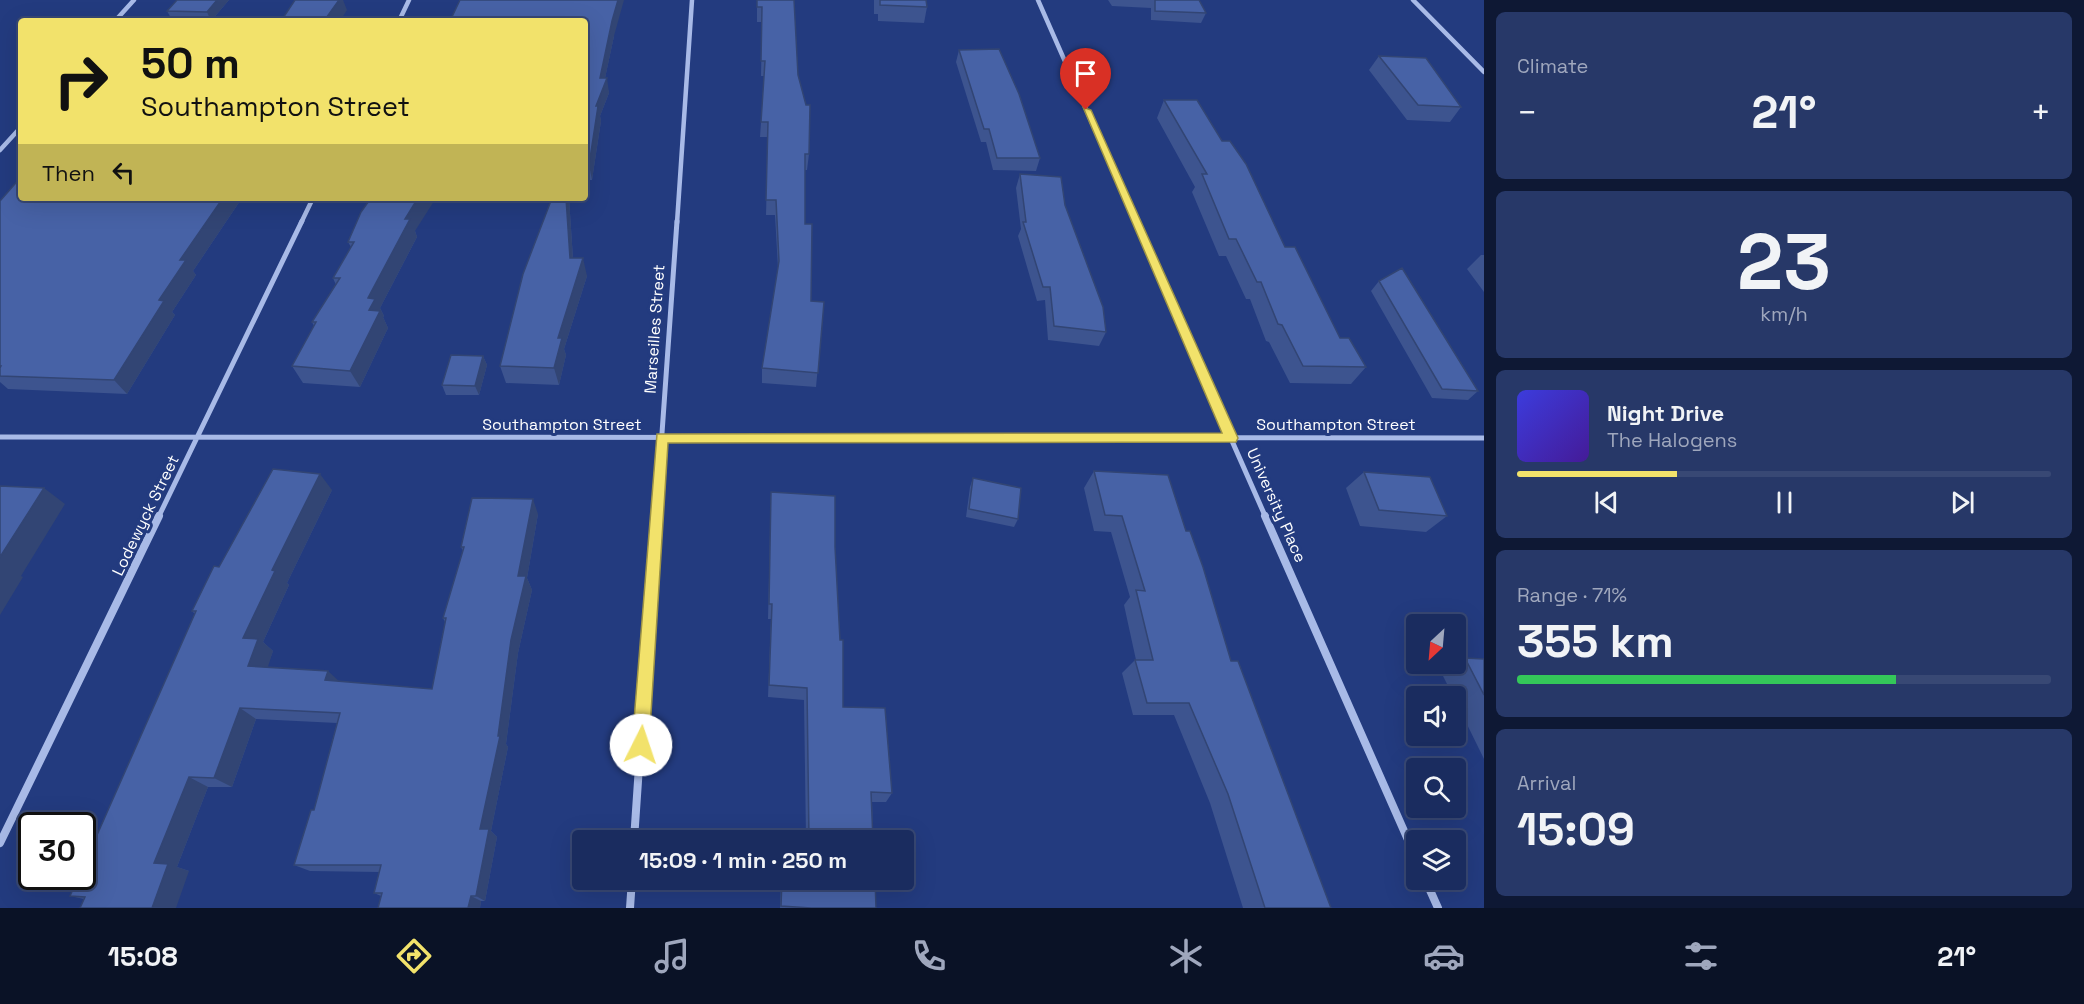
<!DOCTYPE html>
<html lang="en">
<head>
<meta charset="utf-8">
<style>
  :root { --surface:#1a2c5f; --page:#273868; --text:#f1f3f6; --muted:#9fa7bd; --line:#384874; --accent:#f2e26b }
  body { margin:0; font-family:"Space Grotesk",sans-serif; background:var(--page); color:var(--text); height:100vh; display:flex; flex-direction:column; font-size:22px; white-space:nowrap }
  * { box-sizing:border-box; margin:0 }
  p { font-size:20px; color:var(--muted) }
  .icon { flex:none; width:33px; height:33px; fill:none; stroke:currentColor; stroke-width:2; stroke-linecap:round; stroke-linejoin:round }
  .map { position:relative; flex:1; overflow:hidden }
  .sheet { display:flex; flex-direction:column; gap:12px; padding:12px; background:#0e1834; width:600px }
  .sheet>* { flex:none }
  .banner { position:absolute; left:18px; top:18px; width:570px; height:183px; border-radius:6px; box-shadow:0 6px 24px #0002,0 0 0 2px var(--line); background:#f2e26b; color:#111; overflow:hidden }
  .needle { width:39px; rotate:206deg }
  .buttons { position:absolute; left:1406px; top:614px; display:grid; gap:12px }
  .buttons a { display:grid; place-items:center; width:60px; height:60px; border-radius:6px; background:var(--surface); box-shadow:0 6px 24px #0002,0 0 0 2px var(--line); font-size:30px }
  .speed { position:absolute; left:18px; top:812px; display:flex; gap:12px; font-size:30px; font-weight:700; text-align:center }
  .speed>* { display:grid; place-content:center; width:78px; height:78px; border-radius:50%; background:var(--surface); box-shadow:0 6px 24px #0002,0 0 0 2px var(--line); line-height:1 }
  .speed .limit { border:3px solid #111; border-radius:9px; background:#fff; color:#111 }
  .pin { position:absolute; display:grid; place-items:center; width:51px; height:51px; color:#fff; margin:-62px -26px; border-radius:50% 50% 50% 0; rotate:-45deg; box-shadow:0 0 6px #0007 }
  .pin .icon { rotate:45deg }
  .me { position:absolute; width:66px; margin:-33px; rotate:4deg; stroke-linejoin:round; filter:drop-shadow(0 0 4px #0008) }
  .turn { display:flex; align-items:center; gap:21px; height:126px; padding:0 24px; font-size:27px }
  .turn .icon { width:78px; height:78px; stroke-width:2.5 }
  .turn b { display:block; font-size:42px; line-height:51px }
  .then { display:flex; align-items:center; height:57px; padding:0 24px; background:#0003; gap:12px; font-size:22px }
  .big { font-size:45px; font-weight:800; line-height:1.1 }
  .sheet .widget { flex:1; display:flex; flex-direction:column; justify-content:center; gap:9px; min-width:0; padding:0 21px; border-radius:9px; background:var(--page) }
  .sheet .dial { align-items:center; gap:0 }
  .dial b { font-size:78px; line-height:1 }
  .song { display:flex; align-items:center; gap:18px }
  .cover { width:72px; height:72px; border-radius:9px; background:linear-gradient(135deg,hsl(240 70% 55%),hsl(260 70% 35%)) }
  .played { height:6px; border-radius:3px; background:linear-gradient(90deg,var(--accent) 30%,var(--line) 30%) }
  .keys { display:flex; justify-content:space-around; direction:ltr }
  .heat { display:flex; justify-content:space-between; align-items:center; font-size:33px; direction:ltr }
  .charge { height:9px; border-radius:4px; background:linear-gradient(90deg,#34c759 71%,var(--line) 0) }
  .trip { position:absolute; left:572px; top:830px; width:342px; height:60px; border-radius:6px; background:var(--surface); box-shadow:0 6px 24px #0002,0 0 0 2px var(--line); font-weight:800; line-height:60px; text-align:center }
  .tab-bar { display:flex; height:96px; justify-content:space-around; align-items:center; background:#0a1226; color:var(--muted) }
  .tab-bar .icon { width:42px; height:42px }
  .tab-bar .selected { color:var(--accent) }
  .tab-bar b { font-size:27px; color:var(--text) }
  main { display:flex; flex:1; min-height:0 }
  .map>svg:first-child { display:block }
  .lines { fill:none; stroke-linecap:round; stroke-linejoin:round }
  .street-far2 { stroke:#a8bae7; stroke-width:4.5 }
  .street-far1 { stroke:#a8bae7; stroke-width:5 }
  .street { stroke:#a8bae7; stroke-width:8 }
  .wall { fill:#3d548f }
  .shaded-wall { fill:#324574 }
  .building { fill:#4762a6; stroke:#324574; stroke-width:1.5 }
  .route { fill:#f2e26b; stroke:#9d9346; stroke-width:1.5 }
  .labels { text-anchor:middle; stroke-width:6; stroke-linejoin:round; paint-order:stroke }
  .street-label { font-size:16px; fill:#fff; stroke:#233b7f }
</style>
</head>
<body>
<main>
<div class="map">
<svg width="1484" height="908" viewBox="0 0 1484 908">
  <rect width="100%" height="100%" fill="#233b7f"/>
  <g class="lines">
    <path class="street-far2" d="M1038,0L1136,223
      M1413,0L1484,72
      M115,21L134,0
      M399,21L409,0
      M0,150L21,127
      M301,223L313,198
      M677,223L692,0"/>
    <path class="street-far1" d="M1135,221L1266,518
      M0,437L1484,438
      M158,518L302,221
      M656,518L677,221"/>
    <path class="street" d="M1265,516L1416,858
      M634,840L656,516
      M0,843L159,516
      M1425,879L1438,908
      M630,908L632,879"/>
  </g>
  <path class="wall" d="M229,0L211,21L172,20L167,11Z
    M757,0H794L798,75L809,154L807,170H805V224L811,301L824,302L816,387L762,383V368L778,268L775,215H766L768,137H760L764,76H761L762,22H757Z
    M874,0H926L927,7L924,23L878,21V14H874Z
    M1108,0H1199L1206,13L1201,23L1151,20V8L1112,6Z
    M585,21L614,36L605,78L609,93L600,116L601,121L592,180H585Z
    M959,50L1040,158L1036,171L993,170L986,142H981L956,62Z
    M1379,56L1461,107L1450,122L1407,120L1369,70Z
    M1164,100L1285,247L1340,338L1366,367L1351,384L1290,383L1269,342L1266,341L1250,299H1246L1226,256H1219L1192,192L1195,187L1157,118Z
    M1020,174L1065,205L1106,332L1099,346L1048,340L1045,300L1037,301L1018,236L1021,229L1016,188Z
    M21,198H242L193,271L196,275L172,312L175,315L127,394L8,389L0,382V201Z
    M552,198H569L573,258L587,276L564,349L566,355L559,385L506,383L500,366Z
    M415,231L417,237L380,308L384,316L383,317L388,328L360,387L303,383L292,366L314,326L312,322L336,285L333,278L351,247L348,242Z
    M1481,255H1484V292L1467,269Z
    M1379,281L1478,391L1468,400L1432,398L1371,291Z
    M483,356L487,365L479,395H446L442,385Z
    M1094,471L1186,531L1231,661L1331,908H1243L1210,803L1174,715H1133L1122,673L1135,660H1136L1124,605L1130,597L1111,532L1094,531L1084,488Z
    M1364,472L1447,516L1426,532L1360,526L1346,488Z
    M973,478L1018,519L1014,527L966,517L970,487Z
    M332,490L287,583L289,585L263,642L273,651L267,667L338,681L432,689L445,622L443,618L463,551L461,547L538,514L527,578L532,590L518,653L506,744L508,747L491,831L497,837L485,901H481L480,908H378L381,896L374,893L379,872L310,871L294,865L314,810L337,723L256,719L232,787H208L177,867L189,871L84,899L70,896L195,614L192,611L219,567Z
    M771,492L835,547L843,707L892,793L886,802H872L873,840H783L806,839L804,700L768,697L771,619H768Z
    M1465,658L1484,659V759L1455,700V696H1453L1441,672Z
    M781,879H875L876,908H780Z"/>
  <path class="shaded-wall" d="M217,0H229L211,21L207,12Z
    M338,0H343L347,10L340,21H324Z
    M618,0H624L614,36L603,88L607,78L609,93L600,116L601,121L592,180L589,165L600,78L612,21Z
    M223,198H242L193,271L196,275L172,312L175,315L127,394L114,380L159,300L180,260Z
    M418,198H436L415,231L417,237L380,308L384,316L383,317L388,328L360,387L350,371L369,310L368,298L405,219Z
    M566,198H569L574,275L570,258Z
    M583,258L587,276L564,349L566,355L559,385L554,368L558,338Z
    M483,356L487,365L479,395L475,386Z
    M320,474L332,490L287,583L289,585L263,642L273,651L264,679L248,666L243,638L272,570Z
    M44,488L65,504L21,576L23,577L0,615V557Z
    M533,499L538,514L527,578L532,590L518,653L506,744L508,747L491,831L497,837L485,901L476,896L480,829L498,736L518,576Z
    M328,671L341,683L325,680Z
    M240,708L256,719L232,787L214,778Z
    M189,777L208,787L177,867L189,871L176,908H152L154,863Z
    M471,896L481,901L480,908H468Z"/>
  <path class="building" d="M177,0H217L207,12L167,11Z
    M295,0H339L324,21H281Z
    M460,0H618L612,21L600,78H607L596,106H598L589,165H585V21H450Z
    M757,0H794L798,75L806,105H810L809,154H805V224H812L811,301L824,302L818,373L762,368L779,261L776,200H766L768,122H761L765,61H761L762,7H757Z
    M880,0H926L927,7L880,5Z
    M1155,0H1199L1206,13L1155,11Z
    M999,49L1019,94L1040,158H997L989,129H984L959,50Z
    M1379,56L1426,58L1461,107L1418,105Z
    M1164,100H1197L1222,141H1230L1246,164L1285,247H1295L1340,338H1349L1366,367L1303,366L1282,325L1278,324L1261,282H1257L1236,239H1229L1202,174H1207Z
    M1020,174L1061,177L1065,205L1103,307L1106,332L1054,326L1050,287H1043L1023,222H1026Z
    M21,177V198H223L180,260H186L159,300L164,301L114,380L0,376V368L1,366H0V201Z
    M371,198H418L405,219H410L368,298L375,299L369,310L380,311L350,371L292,366L316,322H312L340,278H333L354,242H348L361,212Z
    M552,198H566L570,258H583L558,338H562L554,368L500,366L523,274Z
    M1402,268L1478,391L1442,389L1379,281Z
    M451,355L483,356L475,386L442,385Z
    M273,469L320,474L272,570L275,571L243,638L258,639L248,666L328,671L325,680L432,689L446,618H443L464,547H461L472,498L533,499L518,576H526L511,640L498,736H500L480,829H489L476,896H471L468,908H378L382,893H374L381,865H294L311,810H314L340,713L240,708L214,778L189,777L154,863L168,864L152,908H80L85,897L70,896L79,876H82V869L196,611H192L214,566L219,567Z
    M1094,471L1168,475L1186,531H1190L1203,567L1231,661H1238L1331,908H1265L1228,794L1189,703H1147L1135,660H1153L1136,590L1145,591L1122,516L1105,515Z
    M1364,472L1430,477L1447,516L1379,510Z
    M973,478L1021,488L1018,519L969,509Z
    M0,486L44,488L0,557Z
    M771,492L835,496V547L840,640H843V707L885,708L892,793L871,792L873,840H783V837L809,839L807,688L769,685L772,604H769Z
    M1465,658L1484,659V695Z
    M782,879H875L876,908H811L781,906Z"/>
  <path class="route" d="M1083,107L1091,110L1238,438L1236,442L668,443L649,745L647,751L641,754L635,751L632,745L657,434L1222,433Z"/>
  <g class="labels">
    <g class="street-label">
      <text transform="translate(654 329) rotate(-86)" y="6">Marseilles Street</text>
      <text x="562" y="430">Southampton Street</text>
      <text x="1336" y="430">Southampton Street</text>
      <text transform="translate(1277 505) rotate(66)" y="6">University Place</text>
      <text transform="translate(145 515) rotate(-64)" y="6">Lodewyck Street</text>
    </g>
  </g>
</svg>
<div class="buttons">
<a><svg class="needle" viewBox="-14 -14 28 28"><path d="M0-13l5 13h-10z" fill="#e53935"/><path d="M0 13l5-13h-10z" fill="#9fa7bd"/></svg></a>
<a><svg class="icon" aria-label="sound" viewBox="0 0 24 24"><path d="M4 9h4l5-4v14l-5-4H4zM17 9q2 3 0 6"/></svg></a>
<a><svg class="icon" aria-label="search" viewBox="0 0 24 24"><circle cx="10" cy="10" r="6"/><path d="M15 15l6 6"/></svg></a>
<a><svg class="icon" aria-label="layers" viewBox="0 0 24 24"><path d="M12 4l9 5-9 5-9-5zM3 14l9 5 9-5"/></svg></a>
</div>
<div class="speed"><div class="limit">30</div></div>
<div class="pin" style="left:1086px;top:110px;background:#d93025"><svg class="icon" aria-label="arrive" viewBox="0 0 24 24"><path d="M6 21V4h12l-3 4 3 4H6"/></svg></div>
<svg class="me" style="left:641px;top:745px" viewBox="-20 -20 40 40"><circle r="19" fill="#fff"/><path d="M0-13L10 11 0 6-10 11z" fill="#f2e26b"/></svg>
<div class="trip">15:09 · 1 min · 250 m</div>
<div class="banner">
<div class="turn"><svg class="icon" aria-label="right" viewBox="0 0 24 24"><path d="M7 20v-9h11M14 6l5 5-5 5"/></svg><div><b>50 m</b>Southampton Street</div></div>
<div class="then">Then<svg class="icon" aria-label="left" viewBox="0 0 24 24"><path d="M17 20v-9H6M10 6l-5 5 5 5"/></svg></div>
</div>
</div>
<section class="sheet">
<div class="widget"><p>Climate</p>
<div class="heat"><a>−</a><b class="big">21°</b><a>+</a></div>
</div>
<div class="widget dial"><b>23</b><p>km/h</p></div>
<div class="widget">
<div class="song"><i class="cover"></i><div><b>Night Drive</b><p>The Halogens</p></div></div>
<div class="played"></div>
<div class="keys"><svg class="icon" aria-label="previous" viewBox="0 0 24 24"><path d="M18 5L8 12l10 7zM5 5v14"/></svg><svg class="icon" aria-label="pause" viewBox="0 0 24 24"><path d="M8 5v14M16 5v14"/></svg><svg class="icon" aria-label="next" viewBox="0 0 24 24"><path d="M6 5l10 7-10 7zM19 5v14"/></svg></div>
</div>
<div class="widget"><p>Range · 71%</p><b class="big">355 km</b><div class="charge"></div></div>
<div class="widget"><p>Arrival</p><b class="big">15:09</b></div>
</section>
</main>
<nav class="tab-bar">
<b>15:08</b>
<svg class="icon selected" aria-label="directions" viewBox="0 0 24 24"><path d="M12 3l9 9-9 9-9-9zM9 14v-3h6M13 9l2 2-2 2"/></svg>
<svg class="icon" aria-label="music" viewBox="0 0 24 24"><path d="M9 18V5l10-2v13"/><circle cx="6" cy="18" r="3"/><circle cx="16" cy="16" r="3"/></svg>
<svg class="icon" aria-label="phone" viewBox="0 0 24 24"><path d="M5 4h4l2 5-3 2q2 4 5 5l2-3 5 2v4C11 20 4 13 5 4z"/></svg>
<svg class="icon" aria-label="climate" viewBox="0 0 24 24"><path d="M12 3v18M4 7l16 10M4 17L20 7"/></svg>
<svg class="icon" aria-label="car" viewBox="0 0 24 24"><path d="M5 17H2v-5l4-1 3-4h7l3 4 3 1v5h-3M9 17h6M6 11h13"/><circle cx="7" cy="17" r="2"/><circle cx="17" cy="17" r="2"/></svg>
<svg class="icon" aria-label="filters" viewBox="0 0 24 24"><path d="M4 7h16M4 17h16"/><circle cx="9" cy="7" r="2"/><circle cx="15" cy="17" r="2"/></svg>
<b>21°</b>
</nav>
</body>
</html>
